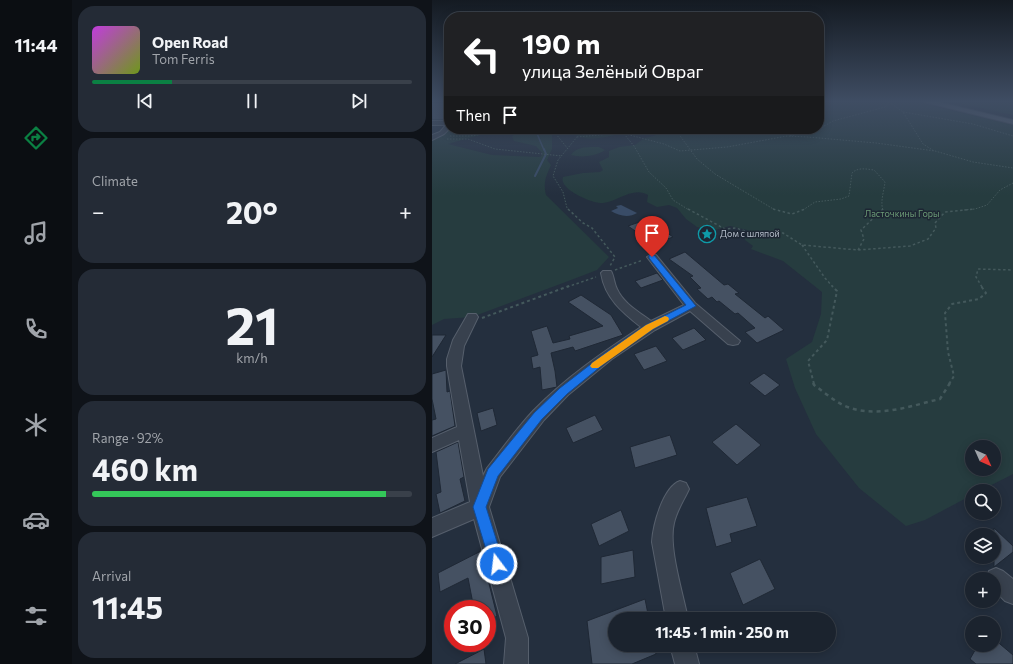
<!DOCTYPE html>
<html lang="en">
<head>
<meta charset="utf-8">
<style>
  :root { --surface:#1b232e; --page:#242b36; --text:#f1f3f6; --muted:#a0a4aa; --line:#39404a; --accent:#0b8043 }
  body { margin:0; font-family:Commissioner,sans-serif; background:var(--page); color:var(--text); height:100vh; display:flex; flex-direction:column; font-size:15px; white-space:nowrap }
  * { box-sizing:border-box; margin:0 }
  p { font-size:13px; color:var(--muted) }
  .icon { flex:none; width:22px; height:22px; fill:none; stroke:currentColor; stroke-width:2; stroke-linecap:round; stroke-linejoin:round }
  .map { position:relative; flex:1; overflow:hidden }
  .panel { display:flex; flex-direction:column; gap:6px; padding:6px; background:#0f1319; width:360px }
  .panel>* { flex:none }
  .guide { position:absolute; left:12px; top:12px; width:380px; height:122px; border-radius:16px; box-shadow:0 2px 10px #0003,0 0 0 1px var(--line); background:#202124; color:#fff; overflow:hidden }
  .needle { width:26px; rotate:135deg }
  .fabs { position:absolute; left:533px; top:440px; display:grid; gap:8px }
  .fabs a { display:grid; place-items:center; width:36px; height:36px; border-radius:50%; background:var(--surface); box-shadow:0 2px 10px #0003,0 0 0 1px var(--line); font-size:20px }
  .speed { position:absolute; left:12px; top:600px; display:flex; gap:8px; font-size:20px; font-weight:700; text-align:center }
  .speed>* { display:grid; place-content:center; width:52px; height:52px; border-radius:50%; background:var(--surface); box-shadow:0 2px 10px #0003,0 0 0 1px var(--line); line-height:1 }
  .speed .limit { border:6px solid #d22; background:#fff; color:#111 }
  .pin { position:absolute; display:grid; place-items:center; width:34px; height:34px; color:#fff; margin:-41px -17px; border-radius:50% 50% 50% 0; rotate:-45deg; box-shadow:0 0 4px #0007 }
  .pin .icon { rotate:45deg }
  .me { position:absolute; width:44px; margin:-22px; rotate:345deg; stroke-linejoin:round; filter:drop-shadow(0 0 3px #0008) }
  .turn { display:flex; align-items:center; gap:14px; height:84px; padding:0 12px; font-size:18px }
  .turn .icon { width:52px; height:52px; stroke-width:2.5 }
  .turn b { display:block; font-size:28px; line-height:34px }
  .then { display:flex; align-items:center; height:38px; padding:0 12px; background:#0003; gap:8px; font-size:15px }
  .big { font-size:30px; font-weight:700; line-height:1.1 }
  .panel .widget { flex:1; display:flex; flex-direction:column; justify-content:center; gap:6px; min-width:0; padding:0 14px; border-radius:16px; background:var(--page) }
  .panel .dial { align-items:center; gap:0 }
  .dial b { font-size:52px; line-height:1 }
  .song { display:flex; align-items:center; gap:12px }
  .cover { width:48px; height:48px; border-radius:6px; background:linear-gradient(135deg,hsl(290 70% 55%),hsl(80 70% 35%)) }
  .played { height:4px; border-radius:2px; background:linear-gradient(90deg,var(--accent) 25%,var(--line) 25%) }
  .keys { display:flex; justify-content:space-around; direction:ltr }
  .heat { display:flex; justify-content:space-between; align-items:center; font-size:22px; direction:ltr }
  .charge { height:6px; border-radius:3px; background:linear-gradient(90deg,#34c759 92%,var(--line) 0) }
  .trip { position:absolute; left:176px; top:612px; width:228px; height:40px; border-radius:20px; background:var(--surface); box-shadow:0 2px 10px #0003,0 0 0 1px var(--line); font-weight:700; line-height:40px; text-align:center }
  main { display:flex; flex:1; min-height:0 }
  .tab-bar { display:flex; flex-direction:column; width:72px; justify-content:space-around; align-items:center; background:#0b0e12; color:var(--muted) }
  .tab-bar .icon { width:28px; height:28px }
  .tab-bar .active { color:var(--accent) }
  .tab-bar b { font-size:18px; color:var(--text) }
  .map>svg:first-child { display:block }
  .green { fill:#263c3f; fill-rule:evenodd }
  .water { fill:#394c67 }
  .lines { fill:none; stroke-linecap:round; stroke-linejoin:round }
  .stream-far1 { stroke:#394c67; stroke-width:1.5 }
  .stream { stroke:#394c67; stroke-width:2 }
  .building { fill:#455162; stroke:#1f2835 }
  .minor-casing { stroke:#565f6c; stroke-width:2 }
  .major-casing { stroke:#414a57; stroke-width:2 }
  .path-far3 { stroke:#44595c; stroke-width:1; stroke-dasharray:1.5 1.5; stroke-linecap:butt }
  .path-far2 { stroke:#44595c; stroke-width:1.5; stroke-dasharray:2.5 2.5; stroke-linecap:butt }
  .path-far1 { stroke:#44595c; stroke-width:2; stroke-dasharray:3 3; stroke-linecap:butt }
  .path { stroke:#44595c; stroke-width:2.5; stroke-dasharray:4 4; stroke-linecap:butt }
  .minor { fill:#38414e; fill-rule:evenodd }
  .major { fill:#56606e; fill-rule:evenodd }
  .route { fill:#1a73e8; stroke:#114b97 }
  .slow { fill:#f59e0b }
  .labels { text-anchor:middle; stroke-width:3; stroke-linejoin:round; paint-order:stroke }
  .far-park-label { font-size:9px; fill:#6b9a76; stroke:#1d2633 }
  .far-poi-label { font-size:9px; fill:#b4bcc9; stroke:#1d2633; text-anchor:start }
</style>
</head>
<body>
<main>
<nav class="tab-bar">
<b>11:44</b>
<svg class="icon active" aria-label="directions" viewBox="0 0 24 24"><path d="M12 3l9 9-9 9-9-9zM9 14v-3h6M13 9l2 2-2 2"/></svg>
<svg class="icon" aria-label="music" viewBox="0 0 24 24"><path d="M9 18V5l10-2v13"/><circle cx="6" cy="18" r="3"/><circle cx="16" cy="16" r="3"/></svg>
<svg class="icon" aria-label="phone" viewBox="0 0 24 24"><path d="M5 4h4l2 5-3 2q2 4 5 5l2-3 5 2v4C11 20 4 13 5 4z"/></svg>
<svg class="icon" aria-label="climate" viewBox="0 0 24 24"><path d="M12 3v18M4 7l16 10M4 17L20 7"/></svg>
<svg class="icon" aria-label="car" viewBox="0 0 24 24"><path d="M5 17H2v-5l4-1 3-4h7l3 4 3 1v5h-3M9 17h6M6 11h13"/><circle cx="7" cy="17" r="2"/><circle cx="17" cy="17" r="2"/></svg>
<svg class="icon" aria-label="filters" viewBox="0 0 24 24"><path d="M4 7h16M4 17h16"/><circle cx="9" cy="7" r="2"/><circle cx="15" cy="17" r="2"/></svg>
</nav>
<section class="panel">
<div class="widget">
<div class="song"><i class="cover"></i><div><b>Open Road</b><p>Tom Ferris</p></div></div>
<div class="played"></div>
<div class="keys"><svg class="icon" aria-label="previous" viewBox="0 0 24 24"><path d="M18 5L8 12l10 7zM5 5v14"/></svg><svg class="icon" aria-label="pause" viewBox="0 0 24 24"><path d="M8 5v14M16 5v14"/></svg><svg class="icon" aria-label="next" viewBox="0 0 24 24"><path d="M6 5l10 7-10 7zM19 5v14"/></svg></div>
</div>
<div class="widget"><p>Climate</p>
<div class="heat"><a>−</a><b class="big">20°</b><a>+</a></div>
</div>
<div class="widget dial"><b>21</b><p>km/h</p></div>
<div class="widget"><p>Range · 92%</p><b class="big">460 km</b><div class="charge"></div></div>
<div class="widget"><p>Arrival</p><b class="big">11:45</b></div>
</section>
<div class="map">
<svg width="581" height="664" viewBox="0 0 581 664">
  <rect width="100%" height="100%" fill="#242f3e"/>
  <path class="green" d="M387,102H484L581,125V474L548,491H540V495L493,520L474,526L427,488L384,434L363,388L354,359L380,342L389,314L390,292L351,261L319,249L321,246L313,240L315,230L298,226L279,231L265,227L254,219L245,208L237,205L225,207L215,202L216,195C201,186 185,202 171,203C161,204 126,189 131,177L151,173L168,172L171,170L167,162L177,157V151L187,147L203,145L211,139L224,135C208,120 153,154 139,129H387ZM540,447H562V469H540Z
    M522,102H581V115Z
    M17,129H69L16,144L60,155L108,157L111,154L104,146L82,141L80,136L91,129H101L100,131C107,133 114,130 121,131L118,135H120V149L115,160L119,165C114,176 111,183 114,195L177,257L165,270L139,280L40,317L12,319L0,325V139Z
    M167,147L173,150C165,156 149,158 139,155C144,146 158,147 167,147Z"/>
  <path class="water" d="M189,205L205,213C197,218 187,216 179,211L186,208L184,206Z"/>
  <g class="lines">
    <path class="stream-far1" d="M103,129L112,150"/>
    <path class="stream" d="M103,176L114,154L112,149"/>
  </g>
  <path class="building" d="M0,102H17V117L12,120H0Z
    M213,220L225,228L227,227L241,237L222,244L196,226Z
    M253,252L292,285L296,284L307,293L303,294L333,318L336,316L352,330L325,343L313,332L323,328L306,313L303,314L287,301L285,302L280,297L276,299L265,289L269,288L258,277L261,276L237,259Z
    M225,273L231,280L209,288L203,281Z
    M149,295L179,315L191,335L143,351L141,347L119,353L123,371L125,387L110,390L108,367L101,369L99,357L106,355L99,331L115,326L121,343L138,339L137,336L171,326L136,302Z
    M262,328L274,340L251,350L240,338Z
    M0,335H14L0,357Z
    M224,346L235,361L212,370L202,354Z
    M14,370L15,392L18,391L23,426L0,436V420L4,419L0,399V374Z
    M332,373L348,385L333,396L317,383Z
    M61,408L65,425L49,431L45,413Z
    M163,415L171,430L141,443L134,428Z
    M304,424L329,445L305,465L280,442Z
    M238,435L245,455L203,468L198,447Z
    M26,442L32,477L28,479L33,501L8,513L4,494L9,492L4,452Z
    M315,497L325,526L298,534L300,542L284,547L274,508Z
    M189,510L197,531L167,546L159,524Z
    M562,528L581,546V552L562,567Z
    M201,550L203,577L169,584V557Z
    M49,551L65,616L55,622V609H42L36,578L8,592L6,573Z
    M328,559L343,589L311,605L298,573Z
    M213,599L217,619H183V645H222L224,654L200,664H160L155,621Z
    M562,639L581,655V664H544L538,659L546,645H562Z
    M52,649L54,664H23Z"/>
  <g class="lines">
    <defs>
      <path id="minor" d="M17,118V129L12,134L0,140V135L8,132L14,125H0V121H12Z
        M220,254L224,255L263,303L308,341L306,344L301,345L296,344L258,311L223,330L180,359L136,395L112,420L68,477L57,507L96,638V664H72L74,638L42,519L0,537V518L38,502L27,440L0,452V438L25,427L15,366V359L21,340L36,314H44L46,317L32,346L29,366L51,476L55,468C70,449 85,428 101,411C133,378 171,352 209,327C190,312 173,298 169,273L171,271H179C182,276 182,283 185,289C191,303 207,312 219,321L252,305L215,257Z
        M248,481L254,483L257,489C252,500 245,510 242,523C236,547 251,593 256,619H234L220,542C221,525 231,487 248,481Z
        M564,568L571,571L581,579V604L573,601L562,590V579H554L557,571Z
        M238,645H262L267,664H243Z"/>
      <path id="major" d="M492,102H506L581,120V124Z"/>
    </defs>
    <use href="#minor" class="minor-casing"/>
    <use href="#major" class="major-casing"/>
    <path class="path-far3" d="M457,102L471,112L491,144L502,151
      M471,112L541,124L581,136
      M120,129L136,149
      M188,129L202,146L217,172L234,188L241,200L257,210
      M243,129L265,159L283,174L343,210
      M387,129L401,121L453,107L457,102
      M18,136H37L68,132L69,129
      M358,136L386,129
      M145,137L190,133L232,144L248,151L295,147L355,136L376,137L444,143L503,151L541,162L581,168
      M15,139H36L63,149L130,156
      M137,210L135,208L131,192L121,176L126,160L145,137L147,129
      M371,210L383,202L409,199L417,196L420,173C426,167 434,169 442,170L453,182C452,191 448,202 451,210
      M532,210L543,209L555,205L568,190L581,183"/>
    <path class="path-far2" d="M136,209L151,223L160,228L183,257L178,266
      M256,209L293,229L304,228L322,234L351,233L370,245L426,250L478,246L496,239L504,228L503,223L513,212L542,209
      M341,209L360,214L373,209
      M370,245L393,278L401,287
      M426,250L432,239L429,230L451,209
      M183,270L211,260
      M135,287L164,277
      M550,287L544,277L546,269L581,270"/>
    <path class="path-far1" d="M50,318L137,286
      M382,384L376,361L395,340L405,291L400,286
      M517,384L522,376L516,352L513,313L520,304L547,299L554,293L549,286"/>
    <path class="path" d="M381,383L382,385C392,392 402,401 413,406C444,419 478,406 508,399L518,383"/>
    <use href="#minor" class="minor"/>
    <use href="#major" class="major"/>
  </g>
  <linearGradient id="sky" x2="0" y2="1"><stop stop-color="#141a22"/><stop offset="0.52" stop-color="#3f4d63"/><stop offset="1" stop-color="#3f4d63" stop-opacity="0"/></linearGradient>
  <rect width="581" height="195" fill="url(#sky)"/>
  <path class="route" d="M217,255H222L264,306L221,329L179,358L135,394L110,419L66,476L54,507L72,564L70,569L65,571L60,569L41,507L56,469L102,413L128,388L172,354L214,325L254,305L217,258Z"/>
  <path class="slow" d="M233,316L236,317L237,319L236,321L221,329L166,368H160L158,366L160,363L214,325Z"/>
  <defs>
    <symbol id="sight-ring" viewBox="-11 -11 22 22"><circle r="9.5" fill="#1d2633" stroke="#0f9aa8" stroke-width="1.5"/><path d="M0-6L1.8-2.2L6-1.7L2.9 1.2L3.7 5.4L0 3.3L-3.7 5.4L-2.9 1.2L-6-1.7L-1.8-2.2Z" fill="#0f9aa8"/></symbol>
  </defs>
  <g fill-rule="evenodd">
    <use href="#sight-ring" x="265" y="224" width="20" height="20"/>
  </g>
  <g class="labels">
    <g class="far-park-label">
      <text x="470" y="217">Ласточкины Горы</text>
    </g>
    <g class="far-poi-label">
      <text x="288" y="237">Дом с шляпой</text>
    </g>
  </g>
</svg>
<div class="fabs">
<a><svg class="needle" viewBox="-14 -14 28 28"><path d="M0-13l5 13h-10z" fill="#e53935"/><path d="M0 13l5-13h-10z" fill="#a0a4aa"/></svg></a>
<a><svg class="icon" aria-label="search" viewBox="0 0 24 24"><circle cx="10" cy="10" r="6"/><path d="M15 15l6 6"/></svg></a>
<a><svg class="icon" aria-label="layers" viewBox="0 0 24 24"><path d="M12 4l9 5-9 5-9-5zM3 14l9 5 9-5"/></svg></a>
<a>+</a>
<a>−</a>
</div>
<div class="speed"><div class="limit">30</div></div>
<div class="pin" style="left:220px;top:257px;background:#d93025"><svg class="icon" aria-label="arrive" viewBox="0 0 24 24"><path d="M6 21V4h12l-3 4 3 4H6"/></svg></div>
<svg class="me" style="left:65px;top:564px" viewBox="-20 -20 40 40"><circle r="17" fill="#1a73e8" stroke="#fff" stroke-width="3"/><path d="M0-11L8 9 0 5-8 9z" fill="#fff"/></svg>
<div class="trip">11:45 · 1 min · 250 m</div>
<div class="guide">
<div class="turn"><svg class="icon" aria-label="left" viewBox="0 0 24 24"><path d="M17 20v-9H6M10 6l-5 5 5 5"/></svg><div><b>190 m</b>улица Зелёный Овраг</div></div>
<div class="then">Then<svg class="icon" aria-label="arrive" viewBox="0 0 24 24"><path d="M6 21V4h12l-3 4 3 4H6"/></svg></div>
</div>
</div>
</main>
</body>
</html>
